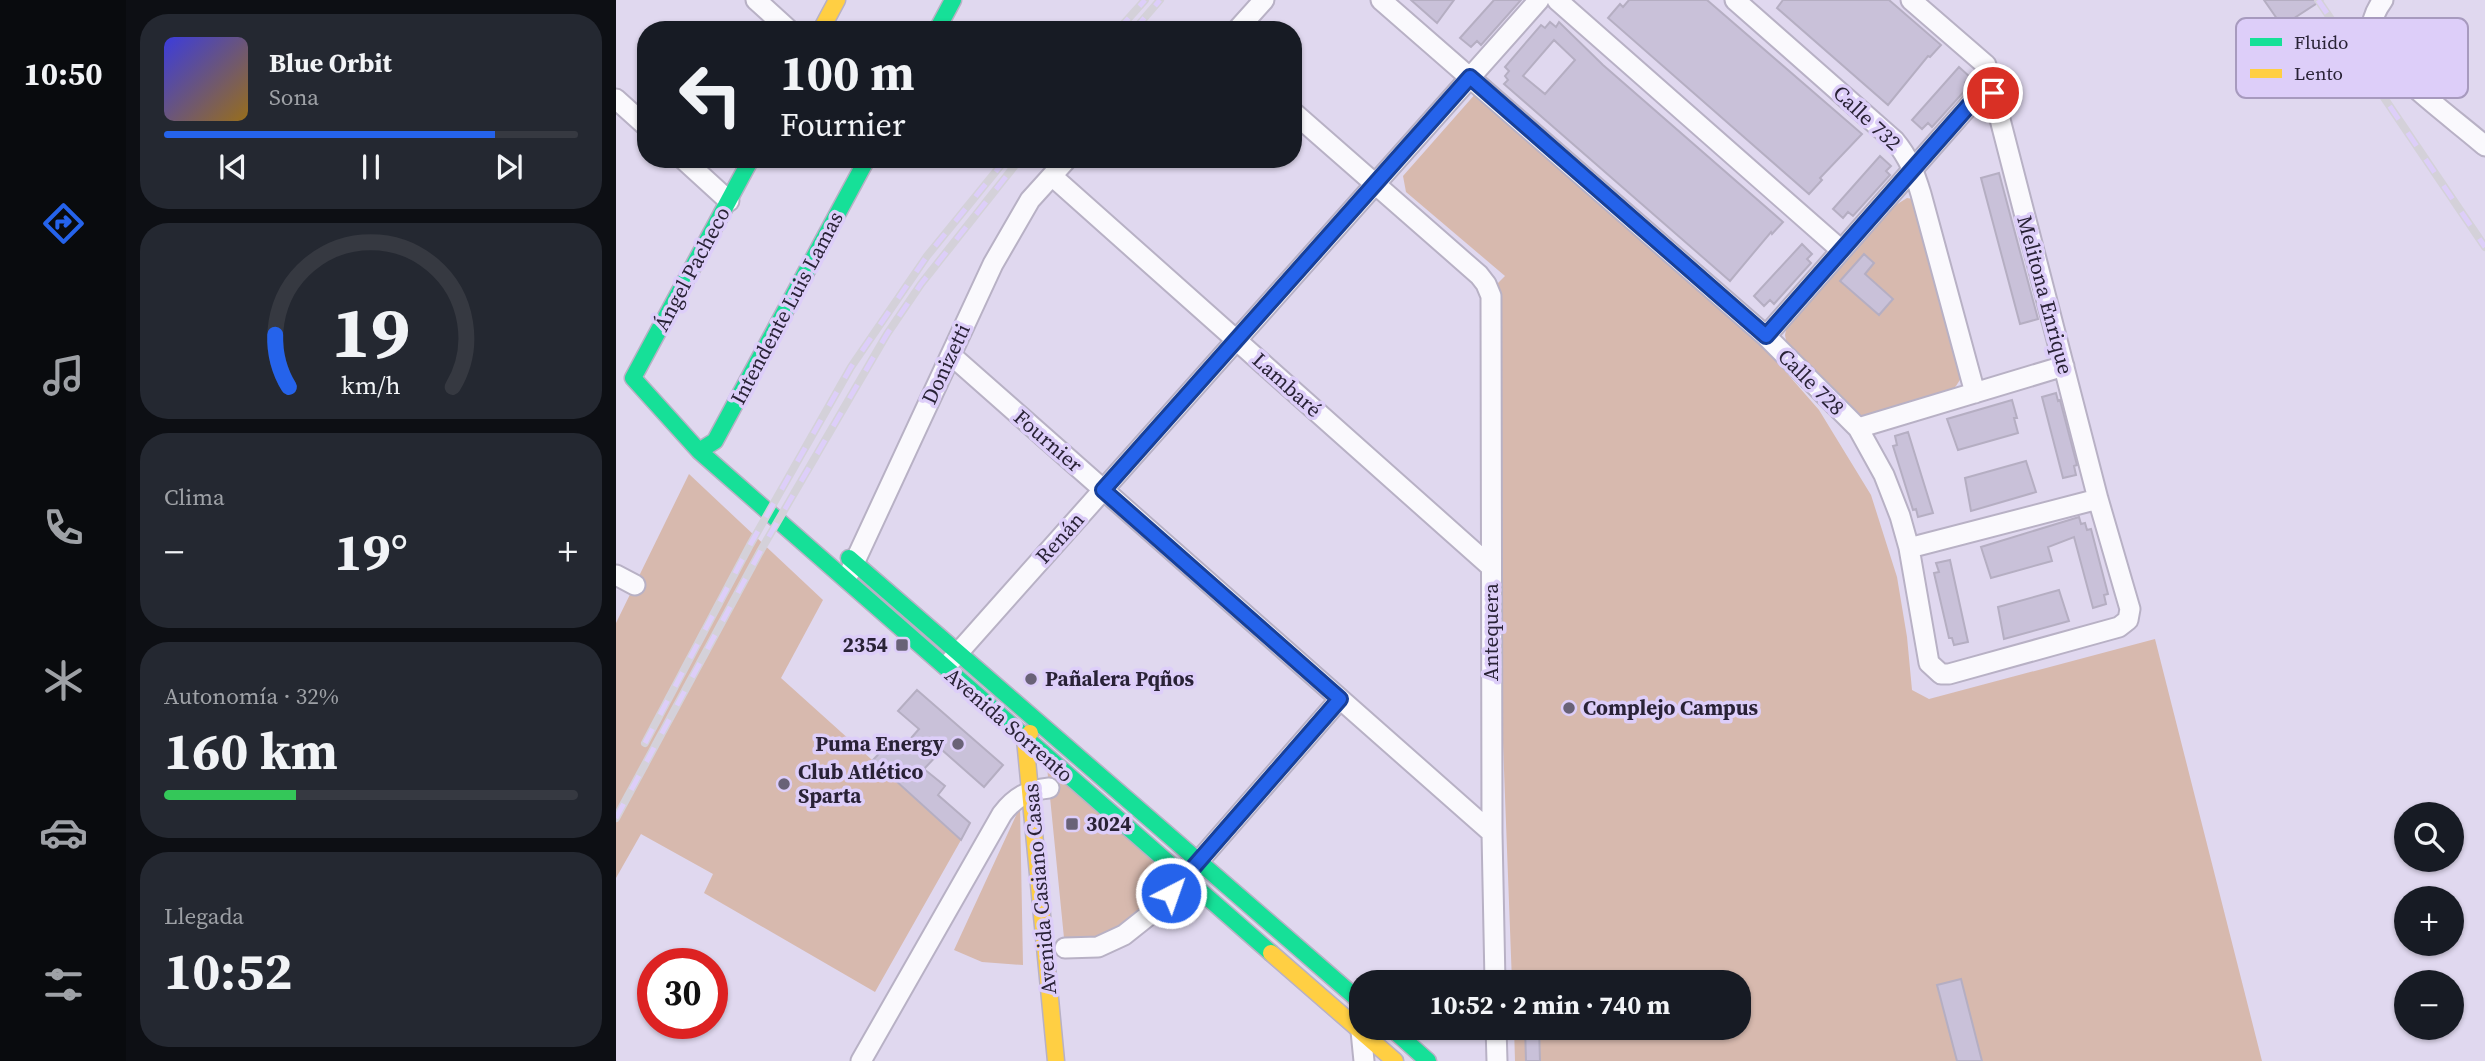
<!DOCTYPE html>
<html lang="es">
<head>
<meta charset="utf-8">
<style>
  :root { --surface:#171b24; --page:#242831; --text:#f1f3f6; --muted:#9ea1a6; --line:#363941; --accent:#2563eb }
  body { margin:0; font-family:"Source Serif 4",serif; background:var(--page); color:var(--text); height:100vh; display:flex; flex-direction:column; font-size:26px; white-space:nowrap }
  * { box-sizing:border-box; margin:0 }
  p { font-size:23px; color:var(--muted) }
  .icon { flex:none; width:38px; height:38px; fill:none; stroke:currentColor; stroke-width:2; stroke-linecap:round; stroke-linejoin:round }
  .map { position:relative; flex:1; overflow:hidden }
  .details { display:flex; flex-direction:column; gap:14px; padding:14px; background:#0d0f14; width:490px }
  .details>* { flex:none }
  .guide { position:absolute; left:21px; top:21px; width:665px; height:147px; border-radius:28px; box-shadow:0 2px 5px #0004; background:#171b24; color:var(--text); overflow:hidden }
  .controls { position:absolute; left:1778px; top:802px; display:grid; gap:14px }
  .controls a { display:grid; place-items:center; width:70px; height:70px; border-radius:50%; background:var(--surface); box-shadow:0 2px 5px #0004; font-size:35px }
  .speed { position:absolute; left:21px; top:948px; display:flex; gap:14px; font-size:35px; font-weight:700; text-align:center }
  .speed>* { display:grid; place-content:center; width:91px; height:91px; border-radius:50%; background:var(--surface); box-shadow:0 2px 5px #0004; line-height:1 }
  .speed .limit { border:10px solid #d22; background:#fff; color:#111 }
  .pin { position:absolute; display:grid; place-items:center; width:60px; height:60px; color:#fff; margin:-30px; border:4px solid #fff; border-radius:50%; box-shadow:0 2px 7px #0007 }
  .me { position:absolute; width:77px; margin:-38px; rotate:41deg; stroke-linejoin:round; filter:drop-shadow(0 0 5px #0008) }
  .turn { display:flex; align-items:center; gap:24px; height:147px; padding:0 28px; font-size:32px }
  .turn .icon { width:91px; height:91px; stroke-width:2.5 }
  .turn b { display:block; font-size:49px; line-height:60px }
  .big { font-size:52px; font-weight:700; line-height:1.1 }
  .details .card { flex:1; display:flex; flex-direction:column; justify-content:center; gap:10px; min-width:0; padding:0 24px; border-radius:28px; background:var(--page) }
  .details .dial { align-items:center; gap:0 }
  .dial svg { height:182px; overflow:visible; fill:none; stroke:var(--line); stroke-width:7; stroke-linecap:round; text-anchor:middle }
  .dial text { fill:var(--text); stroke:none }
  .song { display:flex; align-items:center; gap:21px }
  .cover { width:84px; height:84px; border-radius:10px; background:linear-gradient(135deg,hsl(240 70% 55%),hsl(40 70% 35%)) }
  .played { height:7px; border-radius:4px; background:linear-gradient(90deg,var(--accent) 80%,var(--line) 80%) }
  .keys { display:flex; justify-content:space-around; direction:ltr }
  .heat { display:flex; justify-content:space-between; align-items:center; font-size:38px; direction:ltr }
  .charge { height:10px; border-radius:5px; background:linear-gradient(90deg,#34c759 32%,var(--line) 0) }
  .trip { position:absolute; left:733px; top:970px; width:402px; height:70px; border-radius:28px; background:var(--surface); box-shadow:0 2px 5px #0004; font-weight:700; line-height:70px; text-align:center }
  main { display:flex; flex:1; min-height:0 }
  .tabs { display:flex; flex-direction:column; width:126px; justify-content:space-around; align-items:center; background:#090b0e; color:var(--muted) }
  .tabs .icon { width:49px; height:49px }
  .tabs .on { color:var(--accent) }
  .tabs b { font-size:32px; color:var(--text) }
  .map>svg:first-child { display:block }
  .green { fill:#d7b9ae }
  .building { fill:#c9c1d9; stroke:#b5aec2; stroke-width:2; fill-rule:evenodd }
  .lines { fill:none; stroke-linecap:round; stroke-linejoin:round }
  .street-casing { stroke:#b8b1c5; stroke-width:23 }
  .fast-casing { stroke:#b8b1c5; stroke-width:19 }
  .slow-casing { stroke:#b8b1c5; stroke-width:19 }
  .street { stroke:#faf9fd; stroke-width:19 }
  .fast { stroke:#16e098; stroke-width:16 }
  .slow { stroke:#ffcf43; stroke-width:16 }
  .rail-casing { stroke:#d4d1d9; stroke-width:8 }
  .rail { stroke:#ddcef9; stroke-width:5; stroke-dasharray:16; stroke-linecap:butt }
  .route-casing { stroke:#184099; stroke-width:18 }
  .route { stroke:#2563eb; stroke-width:12 }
  .poi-dot { fill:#696277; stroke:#ddcef9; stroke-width:2.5 }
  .labels { text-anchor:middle; stroke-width:7; stroke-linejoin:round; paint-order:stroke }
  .street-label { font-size:21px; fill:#292236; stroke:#ddcef9 }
  .poi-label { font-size:21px; font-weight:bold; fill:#292236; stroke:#ddcef9; text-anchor:start }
  .key { fill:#ddcef9; stroke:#a79abe; stroke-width:2 }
  .key-label { font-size:19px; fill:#292236 }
</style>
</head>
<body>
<main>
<nav class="tabs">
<b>10:50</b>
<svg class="icon on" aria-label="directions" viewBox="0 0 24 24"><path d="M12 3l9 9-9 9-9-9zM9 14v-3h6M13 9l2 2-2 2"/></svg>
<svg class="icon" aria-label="music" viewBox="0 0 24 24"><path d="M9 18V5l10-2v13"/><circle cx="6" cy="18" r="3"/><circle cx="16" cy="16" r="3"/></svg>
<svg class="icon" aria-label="phone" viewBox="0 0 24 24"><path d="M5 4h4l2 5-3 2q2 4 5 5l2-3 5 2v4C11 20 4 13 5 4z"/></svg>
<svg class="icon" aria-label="climate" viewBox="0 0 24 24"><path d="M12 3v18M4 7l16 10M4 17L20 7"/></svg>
<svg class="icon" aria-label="car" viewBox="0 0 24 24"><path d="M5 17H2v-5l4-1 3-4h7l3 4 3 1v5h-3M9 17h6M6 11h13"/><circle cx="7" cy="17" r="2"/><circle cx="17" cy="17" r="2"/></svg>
<svg class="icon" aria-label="filters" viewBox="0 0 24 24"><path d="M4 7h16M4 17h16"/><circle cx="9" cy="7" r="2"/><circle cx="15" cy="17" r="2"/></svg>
</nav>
<section class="details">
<div class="card">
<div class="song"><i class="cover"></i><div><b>Blue Orbit</b><p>Sona</p></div></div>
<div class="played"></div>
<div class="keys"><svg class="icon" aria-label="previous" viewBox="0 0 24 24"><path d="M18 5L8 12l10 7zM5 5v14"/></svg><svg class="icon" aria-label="pause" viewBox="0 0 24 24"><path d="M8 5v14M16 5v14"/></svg><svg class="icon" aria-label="next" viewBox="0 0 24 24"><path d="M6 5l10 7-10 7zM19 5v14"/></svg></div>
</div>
<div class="card dial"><svg viewBox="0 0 100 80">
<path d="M14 69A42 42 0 1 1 86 69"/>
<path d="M14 69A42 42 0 0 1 8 46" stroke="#2563eb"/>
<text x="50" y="56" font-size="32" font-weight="700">19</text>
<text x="50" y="72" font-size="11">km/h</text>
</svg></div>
<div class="card"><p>Clima</p>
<div class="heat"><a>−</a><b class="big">19°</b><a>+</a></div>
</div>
<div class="card"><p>Autonomía · 32%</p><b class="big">160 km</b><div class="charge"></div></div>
<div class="card"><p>Llegada</p><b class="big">10:52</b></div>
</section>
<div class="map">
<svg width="1869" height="1061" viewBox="0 0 1869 1061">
  <rect width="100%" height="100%" fill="#e0d8ef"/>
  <path class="green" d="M861,92L1149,348L1203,410L1255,495L1281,577L1291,637L1296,690L1313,699L1539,639L1646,1061H899L898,1027H1124V982H896L881,584V284L889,276L790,192L787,176Z
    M1291,198L1297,199L1347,375L1340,386L1330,395L1251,417L1239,416L1171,346L1169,335L1172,320L1272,210Z
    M73,474L207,600L165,678L345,840L259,992L88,893L97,874L25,834L0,878V623Z
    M430,757L568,877L508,935L449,948Z
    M404,807L407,965L366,962L338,950Z"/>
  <path class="building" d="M795,0H838L821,23Z
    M878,0H905L865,45L861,41L855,47L844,38Z
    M1013,0H1091L1246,134L1204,178L1206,180L1193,194L992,18L1004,4L1007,7Z
    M1167,0H1273L1325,45L1314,57L1312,56L1272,105L1161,8Z
    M1648,0H1706L1666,26Z
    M934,22L940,27L943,22L987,65L1167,222L1156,234L1155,232L1114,281L888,84L892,80L889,76L893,71L889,67L925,25L929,28ZM938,40L959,60L929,94L907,76Z
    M1343,67L1354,77L1349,82L1353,86L1316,127L1312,123L1306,129L1296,120Z
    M1264,156L1275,166L1270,171L1274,175L1237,216L1232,212L1227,218L1217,209Z
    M1383,173L1422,319L1404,324L1365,178Z
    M1186,244L1196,254L1191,259L1195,263L1158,304L1154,300L1148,306L1138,296Z
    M1248,254L1258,263L1249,274L1277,299L1263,315L1224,281Z
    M1440,393L1442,401L1444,400L1461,465L1458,466L1460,475L1447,478L1426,397Z
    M1396,400L1401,418H1398L1402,433L1342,450L1331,419Z
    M1292,432L1317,513L1302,517L1300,509L1297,510L1277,446L1281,445L1279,436Z
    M1410,461L1420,492L1355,511L1349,478Z
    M1463,517L1465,524L1469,523L1471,530L1475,529L1492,594L1488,595L1490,604L1477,608L1458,537L1432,547L1436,561L1375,578L1365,547Z
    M1334,560L1352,642L1338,645L1336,638H1333L1318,573L1323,572L1320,563Z
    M1443,590L1453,621L1388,639L1382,607Z
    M301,690L387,765L368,787L326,750L308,769L329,786L322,795L354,823L345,840L257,760L273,743L283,752L303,729L282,711Z
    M1345,979L1366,1061H1341L1321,985Z
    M909,1027H923L924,1061H910Z"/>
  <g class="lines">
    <defs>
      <path id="street" d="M140,0L173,30
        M765,0L1150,336L1242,428L1268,475L1284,516L1293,548L1313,663L1325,674H1333L1503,627L1512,620L1514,609L1482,499L1370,65L1295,0
        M941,0L1225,250
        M1119,0L1279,141C1293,158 1299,174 1305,194L1359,393
        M1767,0C1759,11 1752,27 1758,41C1771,71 1842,122 1869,146
        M621,30L648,0
        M0,99L30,126
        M677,112L863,275L870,284L875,296L876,833L879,982
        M67,159L113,201
        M436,176L874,566
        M1150,336L1356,102L1377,93
        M335,355L876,833
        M1242,428L1448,366
        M1293,548L1482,499
        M234,572L377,264L414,200L451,159
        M0,575L19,585
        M334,662L923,0
        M449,948L482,947L508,935L542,908L724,699
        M880,1027L881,1061
        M747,1028L745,1031L748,1061
        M245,1061L386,814C399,797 412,790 433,788"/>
      <path id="fast" d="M321,30L337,0
        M17,378L83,451L655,953
        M17,378L135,159
        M83,451L99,441L251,159
        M233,558L746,1003
        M774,1027L812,1061"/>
      <path id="slow" d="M205,30L221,0
        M414,733L409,739L440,1061
        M655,953L779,1061"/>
    </defs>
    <use href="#street" class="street-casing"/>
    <use href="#fast" class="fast-casing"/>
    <use href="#slow" class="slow-casing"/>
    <use href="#street" class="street"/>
    <use href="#fast" class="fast"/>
    <use href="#slow" class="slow"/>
    <defs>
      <path id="rail" d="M1702,0L1869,247
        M502,30L529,0
        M518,30L544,0
        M29,743L134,545L235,367L311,256L390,159
        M0,818L145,550L271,334L305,284L404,159"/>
    </defs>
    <use href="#rail" class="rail-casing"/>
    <use href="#rail" class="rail"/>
  </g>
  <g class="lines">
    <defs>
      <path id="route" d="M555,893L724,699L487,490L854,77L1150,336L1356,102L1377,93"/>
    </defs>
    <use href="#route" class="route-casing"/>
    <use href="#route" class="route"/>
  </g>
  <g class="poi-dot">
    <rect x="279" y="638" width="14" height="14" rx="3.5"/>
    <circle cx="415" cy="679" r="7"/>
    <circle cx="953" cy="708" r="7"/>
    <circle cx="342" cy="744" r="7"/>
    <circle cx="168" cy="784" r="7"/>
    <rect x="449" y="817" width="14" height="14" rx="3.5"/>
  </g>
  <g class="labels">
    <g class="street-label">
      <text transform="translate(1251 118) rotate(43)" y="7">Calle 732</text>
      <text transform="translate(76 269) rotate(-62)" y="7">Ángel Pacheco</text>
      <text transform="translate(1429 295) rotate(75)" y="7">Melitona Enrique</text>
      <text transform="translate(171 308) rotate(-62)" y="7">Intendente Luis Lamas</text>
      <text transform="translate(330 364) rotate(-65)" y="7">Donizetti</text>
      <text transform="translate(1195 382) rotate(45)" y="7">Calle 728</text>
      <text transform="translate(671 385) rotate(42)" y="7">Lambaré</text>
      <text transform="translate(432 441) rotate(41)" y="7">Fournier</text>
      <text transform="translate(444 538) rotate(-48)" y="7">Renán</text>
      <text transform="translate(875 632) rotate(-90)" y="7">Antequera</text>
      <text transform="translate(393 725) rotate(41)" y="7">Avenida Sorrento</text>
      <text transform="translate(424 889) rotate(-95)" y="7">Avenida Casiano Casas</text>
    </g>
    <g class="poi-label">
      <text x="272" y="652" text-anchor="end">2354</text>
      <text x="429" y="686">Pañalera Pqños</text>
      <text x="967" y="715">Complejo Campus</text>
      <text x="328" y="751" text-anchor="end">Puma Energy</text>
      <text x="182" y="779">Club Atlético<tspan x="182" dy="24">Sparta</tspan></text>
      <text x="470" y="831">3024</text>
    </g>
  </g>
  <rect x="1620" y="18" width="232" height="80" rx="10" class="key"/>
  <rect x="1634" y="38" width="32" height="8" fill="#16e098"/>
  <rect x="1634" y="69" width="32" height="9" fill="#ffcf43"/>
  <g class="key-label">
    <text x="1678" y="49">Fluido</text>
    <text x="1678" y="80">Lento</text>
  </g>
</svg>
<div class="controls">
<a><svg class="icon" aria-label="search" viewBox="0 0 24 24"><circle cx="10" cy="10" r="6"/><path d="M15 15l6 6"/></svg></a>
<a>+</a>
<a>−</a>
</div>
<div class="speed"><div class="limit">30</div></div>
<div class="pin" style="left:1377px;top:93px;background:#d93025"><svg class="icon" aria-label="arrive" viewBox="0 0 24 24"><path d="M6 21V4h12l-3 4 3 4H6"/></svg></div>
<svg class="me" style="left:555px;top:893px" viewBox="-20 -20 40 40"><circle r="17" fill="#2563eb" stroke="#fff" stroke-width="3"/><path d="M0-11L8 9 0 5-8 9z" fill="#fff"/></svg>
<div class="trip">10:52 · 2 min · 740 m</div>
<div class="guide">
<div class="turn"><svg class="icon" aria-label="left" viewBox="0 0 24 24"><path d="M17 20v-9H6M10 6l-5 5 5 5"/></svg><div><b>100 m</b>Fournier</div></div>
</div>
</div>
</main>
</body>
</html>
